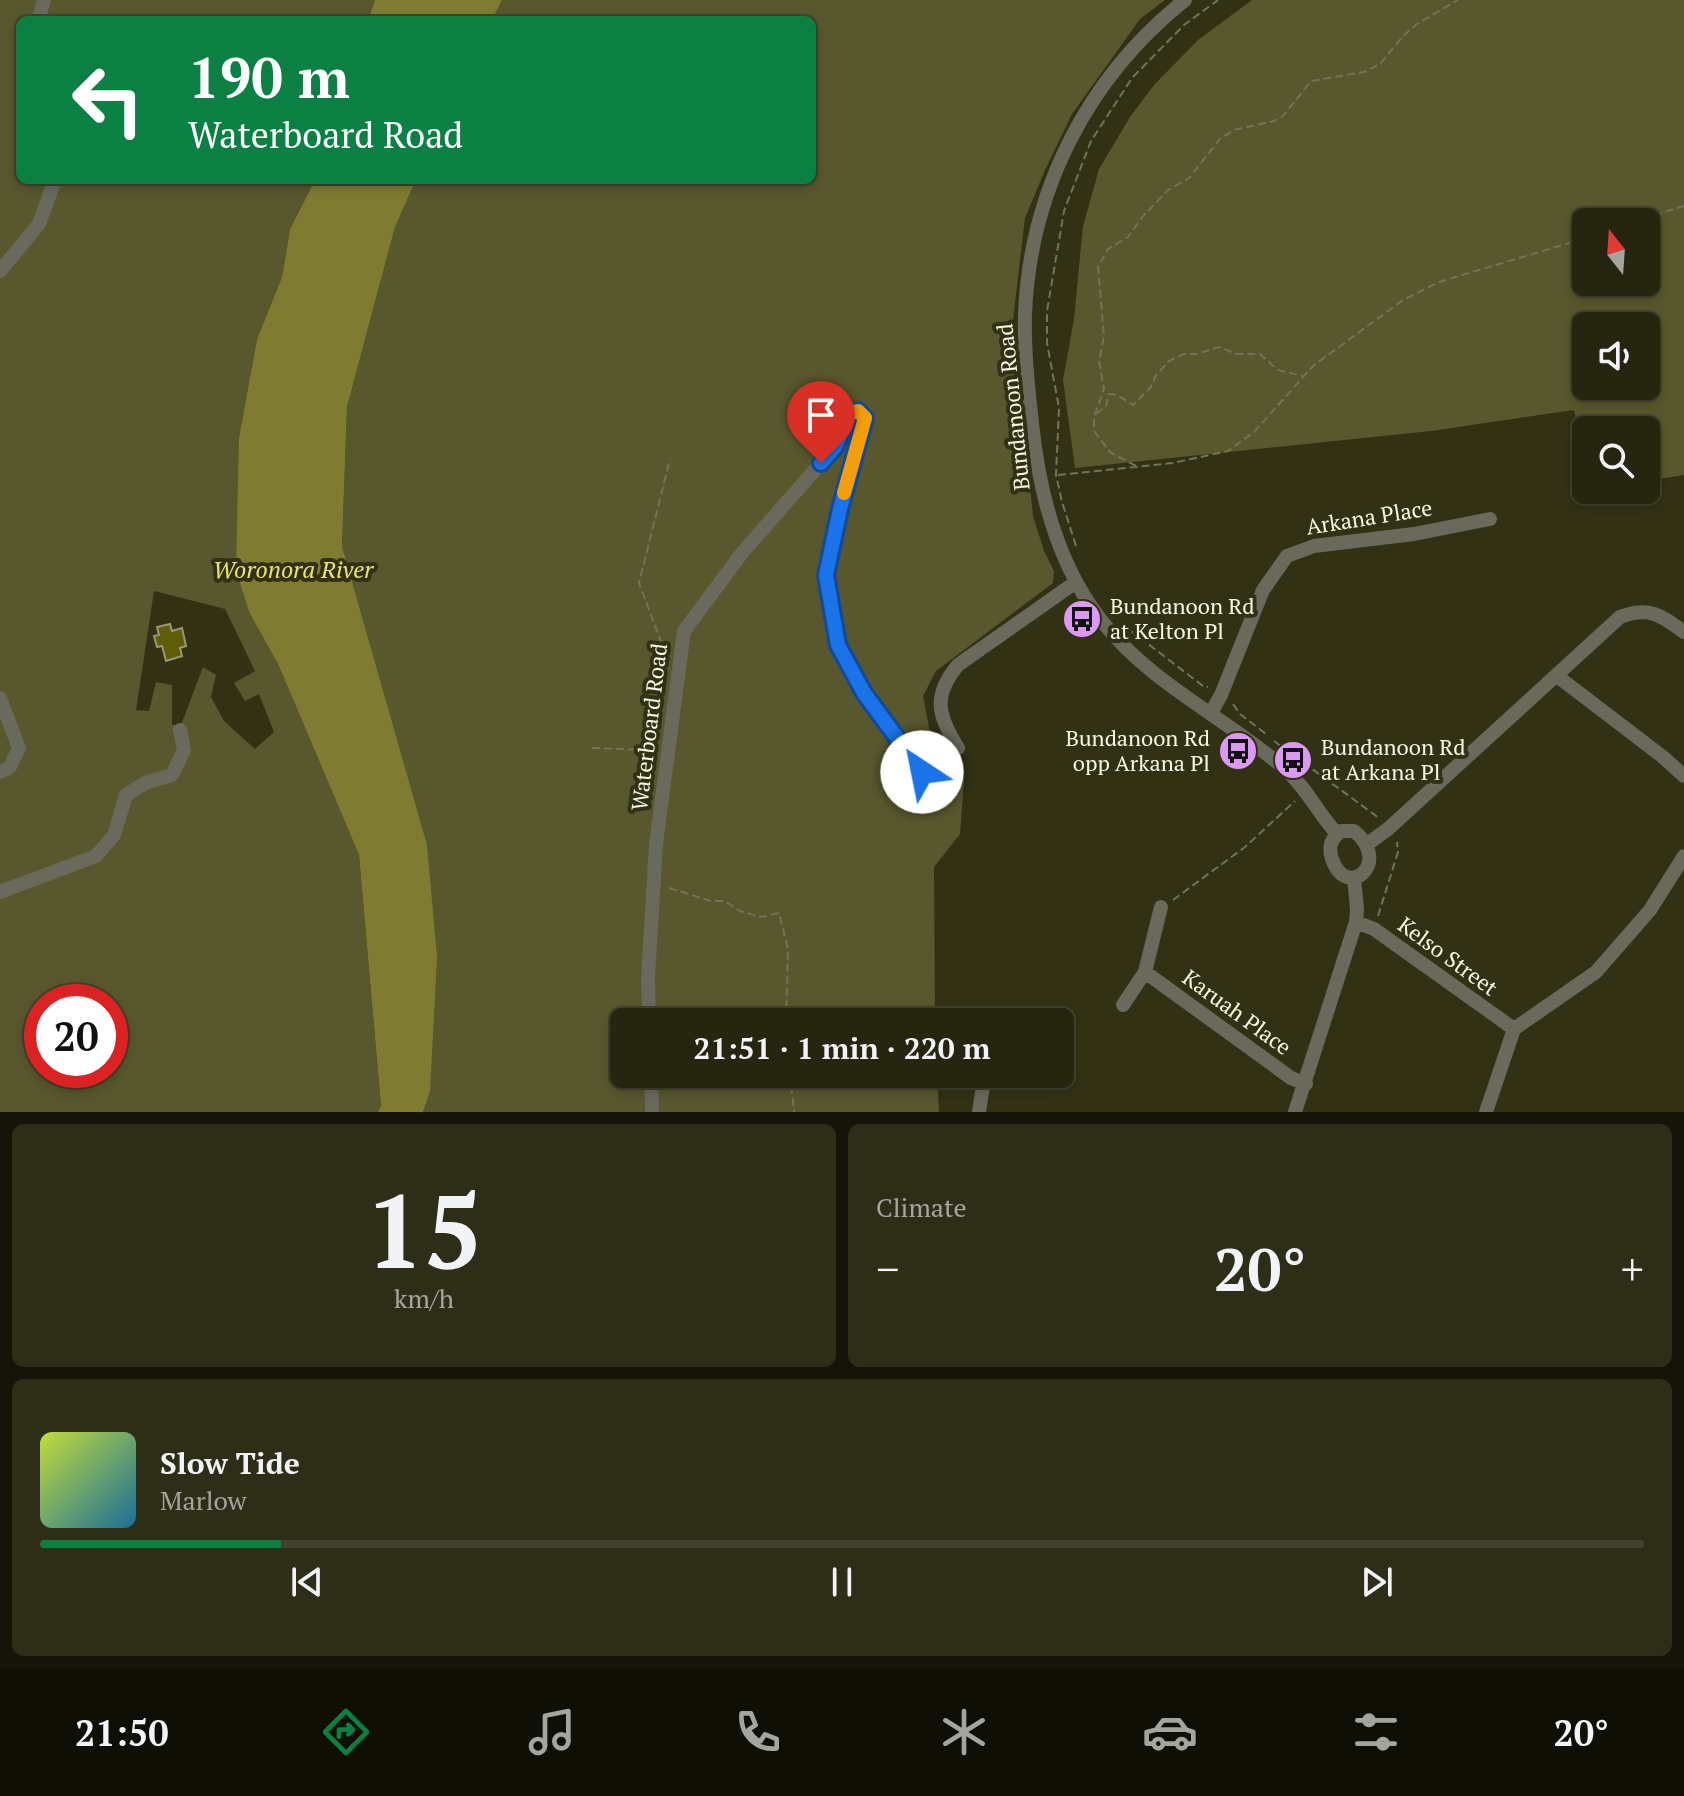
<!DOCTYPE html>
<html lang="en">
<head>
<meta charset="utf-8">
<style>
  :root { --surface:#26250f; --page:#2e2d18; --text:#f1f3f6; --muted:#a4a59e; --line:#42422f; --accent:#0b8043 }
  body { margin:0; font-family:"PT Serif",serif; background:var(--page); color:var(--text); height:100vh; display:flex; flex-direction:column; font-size:30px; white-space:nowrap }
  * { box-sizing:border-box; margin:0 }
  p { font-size:26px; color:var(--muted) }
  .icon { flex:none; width:44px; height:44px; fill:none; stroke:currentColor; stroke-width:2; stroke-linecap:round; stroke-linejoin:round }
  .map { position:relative; height:1112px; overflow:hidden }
  .side { display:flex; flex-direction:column; gap:12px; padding:12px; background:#151408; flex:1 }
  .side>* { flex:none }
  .banner { position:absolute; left:16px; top:16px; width:800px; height:168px; border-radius:12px; box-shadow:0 4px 12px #0003,0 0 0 2px var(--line); background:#0b8043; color:#fff; overflow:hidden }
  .needle { width:52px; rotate:343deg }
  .fabs { position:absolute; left:1572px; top:208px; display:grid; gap:16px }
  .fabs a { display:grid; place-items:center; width:88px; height:88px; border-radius:12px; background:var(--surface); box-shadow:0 4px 12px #0003,0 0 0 2px var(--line); font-size:40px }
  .speed { position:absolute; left:24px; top:984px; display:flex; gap:16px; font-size:40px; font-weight:700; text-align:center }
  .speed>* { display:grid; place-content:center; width:104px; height:104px; border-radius:50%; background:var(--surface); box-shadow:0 4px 12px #0003,0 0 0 2px var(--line); line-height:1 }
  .speed .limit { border:12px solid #d22; background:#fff; color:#111 }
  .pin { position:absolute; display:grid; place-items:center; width:68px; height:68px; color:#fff; margin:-82px -34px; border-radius:50% 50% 50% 0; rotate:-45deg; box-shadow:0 0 8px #0007 }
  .pin .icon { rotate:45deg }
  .me { position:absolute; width:88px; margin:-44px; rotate:326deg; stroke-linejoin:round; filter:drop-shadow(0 0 6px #0008) }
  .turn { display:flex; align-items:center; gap:28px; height:168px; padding:0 40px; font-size:36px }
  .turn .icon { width:104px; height:104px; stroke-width:2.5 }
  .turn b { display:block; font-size:56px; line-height:68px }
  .big { font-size:60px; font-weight:600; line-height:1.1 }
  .side .card { flex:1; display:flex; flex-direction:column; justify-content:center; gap:12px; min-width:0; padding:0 28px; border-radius:12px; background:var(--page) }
  .side .dial { align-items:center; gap:0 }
  .dial b { font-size:104px; line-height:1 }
  .song { display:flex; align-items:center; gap:24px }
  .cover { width:96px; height:96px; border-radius:12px; background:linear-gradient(135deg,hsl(70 70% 55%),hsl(200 70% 35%)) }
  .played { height:8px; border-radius:4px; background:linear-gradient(90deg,var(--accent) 15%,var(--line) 15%) }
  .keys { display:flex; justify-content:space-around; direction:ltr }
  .heat { display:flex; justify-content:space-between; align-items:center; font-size:44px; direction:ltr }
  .side .tiles { flex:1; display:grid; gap:12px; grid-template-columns:1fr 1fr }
  .card:last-child { grid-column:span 2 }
  .trip { position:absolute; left:610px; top:1008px; width:464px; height:80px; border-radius:12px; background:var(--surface); box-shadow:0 4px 12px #0003,0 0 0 2px var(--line); font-weight:600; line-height:80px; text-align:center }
  .dock { display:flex; height:128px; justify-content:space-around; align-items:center; background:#0f0f06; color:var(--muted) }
  .dock .icon { width:56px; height:56px }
  .dock .selected { color:var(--accent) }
  .dock b { font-size:36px; color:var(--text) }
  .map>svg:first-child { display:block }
  .green { fill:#59572d; fill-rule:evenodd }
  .water { fill:#7f7c31 }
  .building { fill:#615d09; stroke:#989777; stroke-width:2 }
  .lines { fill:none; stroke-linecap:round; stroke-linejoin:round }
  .path { stroke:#73735a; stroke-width:2; stroke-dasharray:8 4; stroke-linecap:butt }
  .minor { stroke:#69695c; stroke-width:14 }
  .route-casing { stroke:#114b97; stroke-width:20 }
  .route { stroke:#1a73e8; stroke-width:14 }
  .slow { stroke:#f59e0b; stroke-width:14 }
  .labels { text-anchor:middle; stroke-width:8; stroke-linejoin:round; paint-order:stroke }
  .street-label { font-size:22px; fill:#f6f6e5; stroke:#323114 }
  .poi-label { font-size:22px; fill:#f6f6e5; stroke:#323114; text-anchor:start }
  .water-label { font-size:24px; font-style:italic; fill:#e7e27b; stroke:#323114 }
</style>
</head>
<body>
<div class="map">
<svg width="1684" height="1112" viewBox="0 0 1684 1112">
  <rect width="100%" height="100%" fill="#323114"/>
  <path class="green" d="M0,0H375L368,20H20V180H315L290,229L282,277L257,339L239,437L250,614L278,664L359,855L381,1106L378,1112H0ZM154,591L225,609L255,671L234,683L245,701L259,694L274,732L255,749L224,721L211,697L216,675L203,667L181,725H172V685L156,682L149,711L136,710ZM42,1002H110V1070H42Z
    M502,0H1165L1140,19L1072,114L1045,170L1025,218L1013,320L1033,516L1044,551L1054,571L1053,583L936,671L923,696L938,775L964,780L960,834L934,867L935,1022H624V1074H937L939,1112H423L430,1092L342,547L347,407L395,227L416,180H812V20H492Z
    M1252,0H1684V475L1646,481V430H1586V460L1574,410L1431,431L1075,468L1063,380L1074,319L1083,226L1099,169L1130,117L1154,85L1198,40ZM1586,222H1646V282H1586ZM1586,326H1646V386H1586Z"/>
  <path class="water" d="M375,0H502L492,20H368Z
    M315,180H416L395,227L347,407L342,547L427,845L437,957L430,1092L423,1112H378L381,1106L359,855L278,664L250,614L236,571L239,437L257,339L282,277L290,229Z"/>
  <path class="building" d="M170,624L172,631L182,628L186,646L180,648L182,656L166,661L162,646L157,647L154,636L159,635L157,627Z"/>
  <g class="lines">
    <path class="path" d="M1631,222L1684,206
      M1096,414L1106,406L1109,394L1117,395L1133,405L1151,387L1156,375L1169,361L1184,354H1197L1219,347L1237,354H1260L1278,370L1303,376
      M1136,466L1110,452L1094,431V417L1104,389L1099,361L1104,336L1098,267L1108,249L1128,237L1143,216L1168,190L1189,178L1220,139L1234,130L1274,121L1283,116L1311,81L1364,72L1380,64L1403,36L1417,24L1458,0
      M1058,475L1173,463L1228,451L1254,432L1313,366L1403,300L1439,282L1586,238
      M1076,546L1062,502L1056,475L1059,408L1047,343V311L1064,211L1091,141L1132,78L1184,25L1218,0
      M1130,630L1203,686L1208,687
      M666,655L639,583L670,459
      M1233,704L1240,714L1266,734
      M1274,741L1379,818
      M592,748L655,750
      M669,888L711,901H725L740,911L761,917L779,913L788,949L786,1022
      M1173,900L1245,847L1295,801
      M1378,916L1398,852L1397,842
      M790,1074L794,1112"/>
    <path class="minor" d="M1185,0C1088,77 1030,190 1025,314C1024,350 1028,387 1032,423C1039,492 1057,564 1101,620C1149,683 1225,717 1284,768C1306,787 1318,813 1337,834
      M38,20L44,0
      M0,271L39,224L55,180
      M1557,676L1663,757L1684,776
      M0,698L19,748L10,767L0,772
      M1211,713L1221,695L1263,590L1287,556L1314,546L1414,534L1490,519
      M1341,831H1354C1393,862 1347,902 1332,859C1328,846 1331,839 1341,831Z
      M1366,845L1388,829L1620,617C1649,606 1661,615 1684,632
      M0,892L96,856L114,835L126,795L145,783L172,775L184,750L180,730
      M1356,922L1374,929L1514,1029
      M1145,972L1291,1078L1306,1084
      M1123,1005L1145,972L1161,907
      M649,1022L648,978L656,844L684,631L742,553L835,447L849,415L858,411L865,418L840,509L826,575L838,645L864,693L922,772L958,748C938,716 932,696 958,665L1076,582
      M651,1074L652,1112
      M979,1112L983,1086
      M1295,1112L1356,922L1357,909L1354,878
      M1486,1112L1514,1029L1596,972L1650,910L1684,856"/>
  </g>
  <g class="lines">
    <defs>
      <path id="route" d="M821,463L835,447L849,415L858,411L865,418L840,509L826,575L838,645L864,693L922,772"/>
    </defs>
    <use href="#route" class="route-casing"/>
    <use href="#route" class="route"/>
    <path class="slow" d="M844,493L865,418L858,411L853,412"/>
  </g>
  <defs>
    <symbol id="bus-disc" viewBox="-11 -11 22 22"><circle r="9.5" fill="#dc99f4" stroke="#323114"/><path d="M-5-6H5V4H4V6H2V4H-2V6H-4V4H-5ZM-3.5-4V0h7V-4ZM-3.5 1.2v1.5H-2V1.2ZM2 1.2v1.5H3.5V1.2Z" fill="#111"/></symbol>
  </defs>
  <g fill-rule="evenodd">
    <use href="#bus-disc" x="1060" y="597" width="44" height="44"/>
    <use href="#bus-disc" x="1216" y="729" width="44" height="44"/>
    <use href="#bus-disc" x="1271" y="738" width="44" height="44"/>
  </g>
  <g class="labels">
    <g class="street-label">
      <text transform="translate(1013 407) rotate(-96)" y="8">Bundanoon Road</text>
      <text transform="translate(1369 517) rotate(-9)" y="8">Arkana Place</text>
      <text transform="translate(649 727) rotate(-83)" y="8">Waterboard Road</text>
      <text transform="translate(1448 956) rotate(36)" y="8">Kelso Street</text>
      <text transform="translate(1237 1012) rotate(36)" y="8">Karuah Place</text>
    </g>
    <g class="poi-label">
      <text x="1110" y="614">Bundanoon Rd<tspan x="1110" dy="25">at Kelton Pl</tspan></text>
      <text x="1210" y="746" text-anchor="end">Bundanoon Rd<tspan x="1210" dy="25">opp Arkana Pl</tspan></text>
      <text x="1321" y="755">Bundanoon Rd<tspan x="1321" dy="25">at Arkana Pl</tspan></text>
    </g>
    <g class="water-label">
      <text x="293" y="578">Woronora River</text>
    </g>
  </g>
</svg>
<div class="fabs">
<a><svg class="needle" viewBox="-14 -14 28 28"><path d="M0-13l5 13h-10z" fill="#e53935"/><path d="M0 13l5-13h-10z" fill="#a4a59e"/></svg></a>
<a><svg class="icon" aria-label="sound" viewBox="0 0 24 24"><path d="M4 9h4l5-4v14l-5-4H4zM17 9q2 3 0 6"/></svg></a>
<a><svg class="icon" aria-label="search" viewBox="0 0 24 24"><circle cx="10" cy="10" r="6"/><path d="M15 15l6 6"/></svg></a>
</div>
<div class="speed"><div class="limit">20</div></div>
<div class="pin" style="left:821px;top:463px;background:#d93025"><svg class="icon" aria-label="arrive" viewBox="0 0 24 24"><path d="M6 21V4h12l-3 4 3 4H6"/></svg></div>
<svg class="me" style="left:922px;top:772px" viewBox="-20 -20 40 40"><circle r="19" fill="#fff"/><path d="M0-13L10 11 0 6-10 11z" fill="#1a73e8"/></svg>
<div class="trip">21:51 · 1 min · 220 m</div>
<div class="banner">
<div class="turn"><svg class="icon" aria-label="left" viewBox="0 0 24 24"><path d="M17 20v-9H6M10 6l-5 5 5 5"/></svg><div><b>190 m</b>Waterboard Road</div></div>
</div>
</div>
<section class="side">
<div class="tiles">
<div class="card dial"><b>15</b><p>km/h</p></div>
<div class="card"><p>Climate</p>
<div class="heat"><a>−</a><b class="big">20°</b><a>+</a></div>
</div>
<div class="card">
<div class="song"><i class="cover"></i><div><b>Slow Tide</b><p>Marlow</p></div></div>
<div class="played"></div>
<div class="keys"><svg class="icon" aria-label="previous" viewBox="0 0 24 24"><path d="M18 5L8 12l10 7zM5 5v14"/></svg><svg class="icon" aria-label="pause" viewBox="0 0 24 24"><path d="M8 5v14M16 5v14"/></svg><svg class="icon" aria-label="next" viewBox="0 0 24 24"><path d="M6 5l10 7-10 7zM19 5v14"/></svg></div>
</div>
</div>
</section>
<nav class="dock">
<b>21:50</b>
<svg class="icon selected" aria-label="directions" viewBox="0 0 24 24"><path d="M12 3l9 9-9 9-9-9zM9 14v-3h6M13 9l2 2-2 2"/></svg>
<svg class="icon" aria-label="music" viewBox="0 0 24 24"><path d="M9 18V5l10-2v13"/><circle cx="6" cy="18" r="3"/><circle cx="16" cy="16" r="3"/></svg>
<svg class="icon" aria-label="phone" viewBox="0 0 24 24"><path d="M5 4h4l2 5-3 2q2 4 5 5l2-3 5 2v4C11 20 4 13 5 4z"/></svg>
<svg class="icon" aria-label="climate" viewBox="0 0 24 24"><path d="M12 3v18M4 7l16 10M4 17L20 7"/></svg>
<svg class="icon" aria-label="car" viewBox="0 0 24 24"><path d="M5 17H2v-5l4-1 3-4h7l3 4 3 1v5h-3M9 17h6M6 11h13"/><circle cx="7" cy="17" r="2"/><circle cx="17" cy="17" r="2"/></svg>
<svg class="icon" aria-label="filters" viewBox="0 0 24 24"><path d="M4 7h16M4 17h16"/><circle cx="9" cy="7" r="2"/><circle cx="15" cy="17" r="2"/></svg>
<b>20°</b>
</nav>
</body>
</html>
